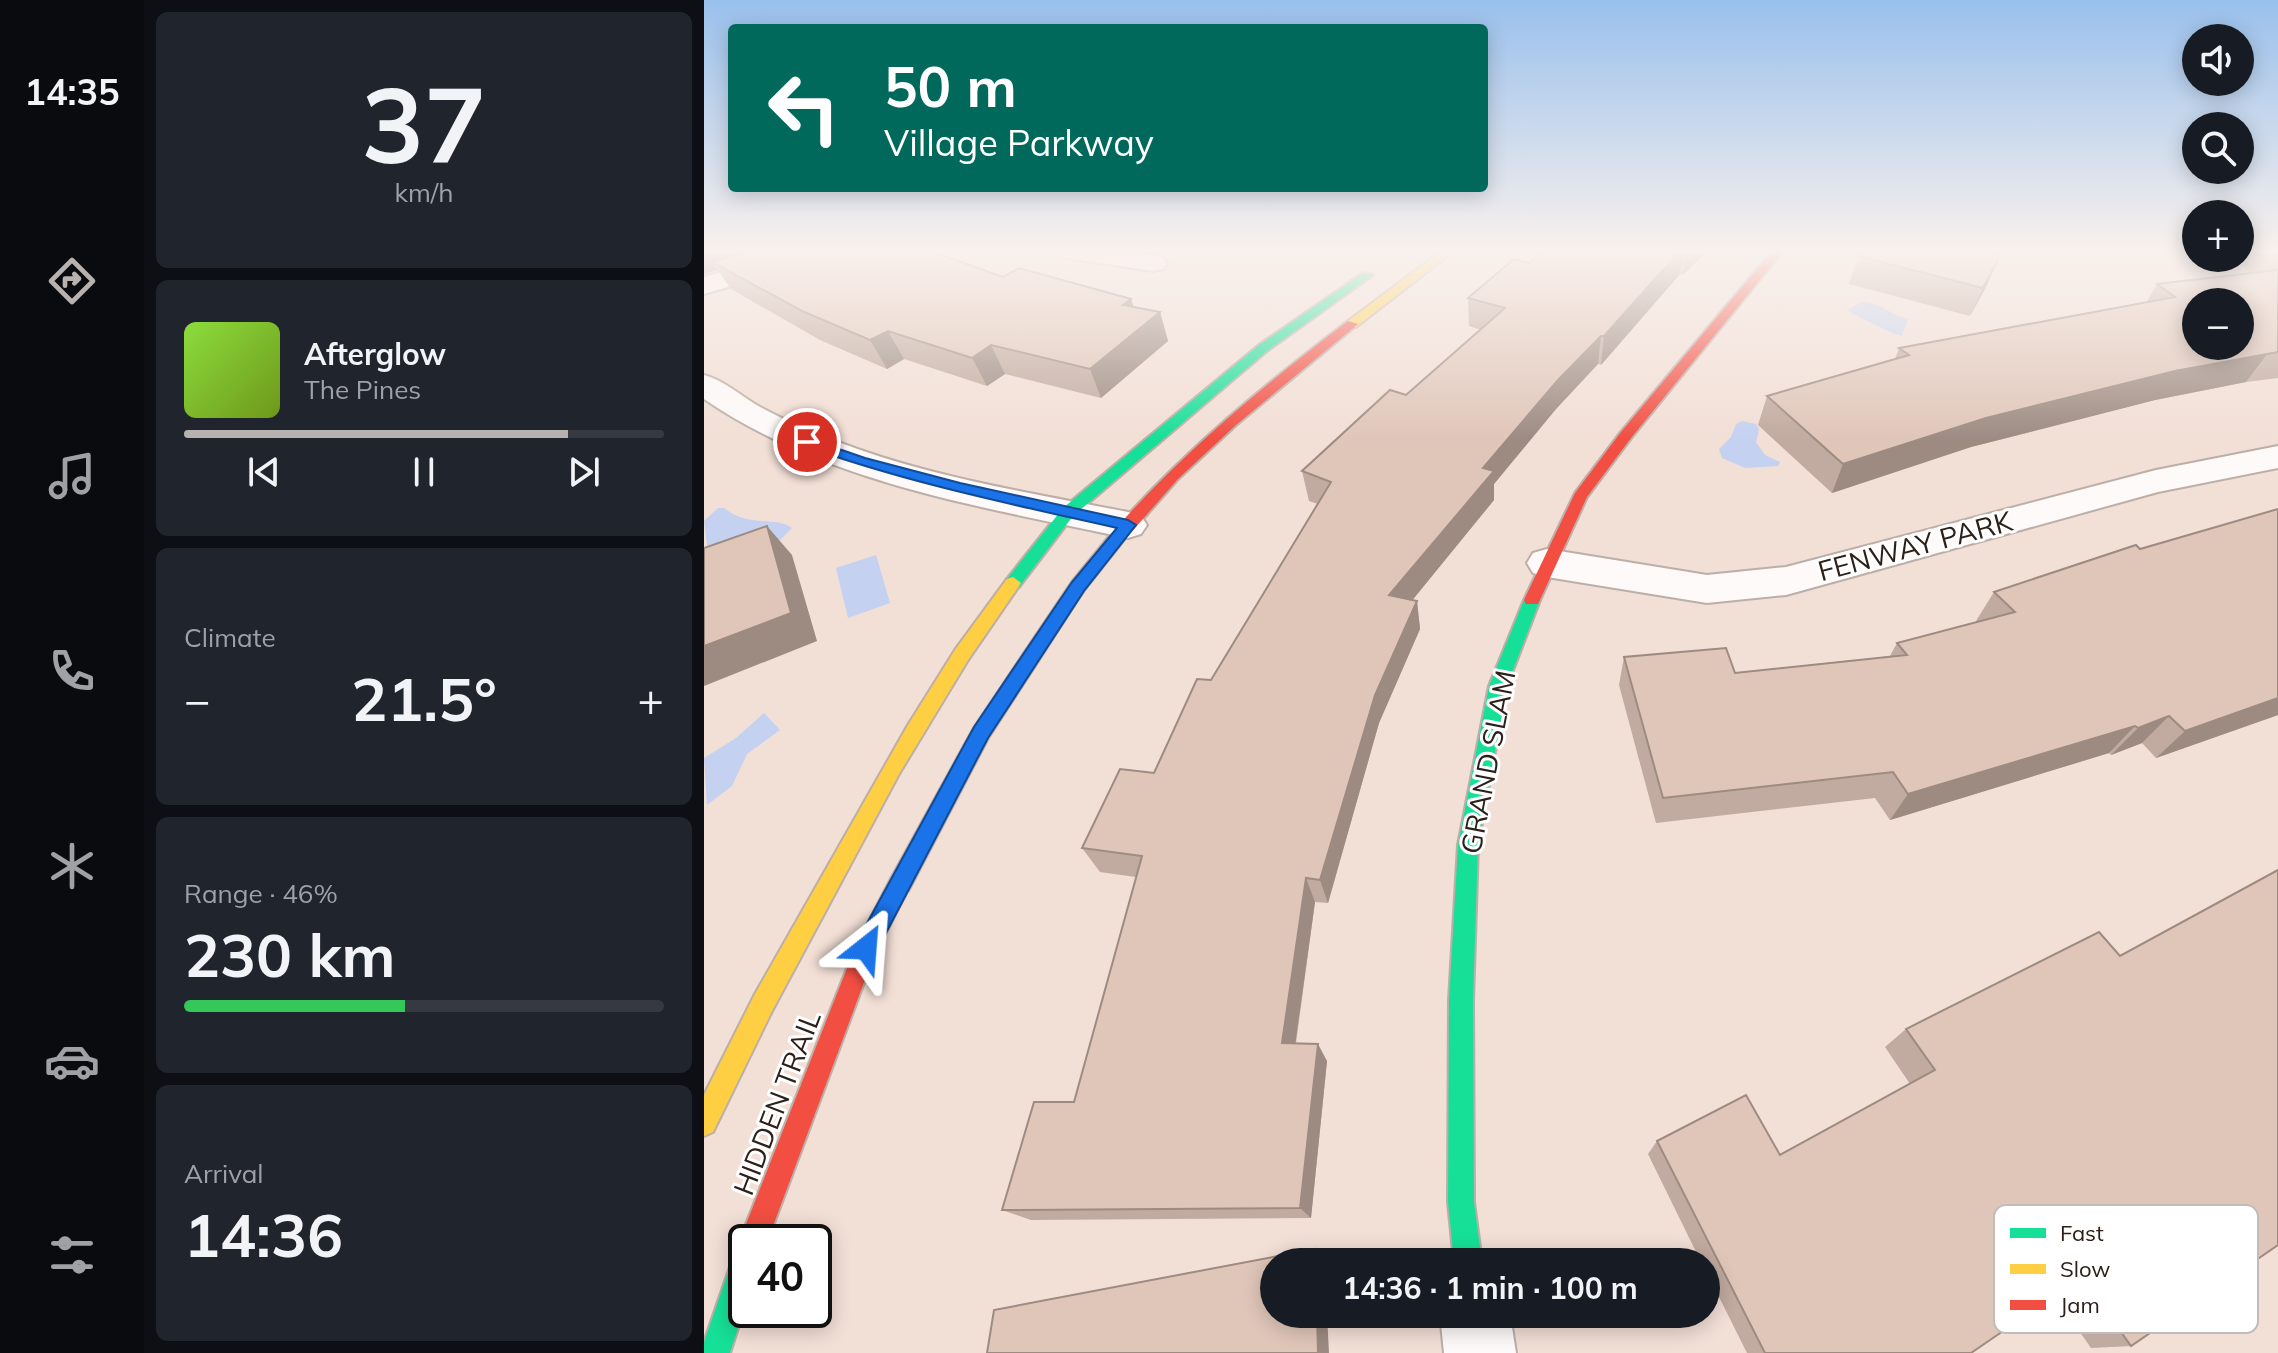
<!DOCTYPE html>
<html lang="en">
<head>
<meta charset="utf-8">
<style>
  :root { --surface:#171b24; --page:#20242c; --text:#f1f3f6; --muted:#9ea1a6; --line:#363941; --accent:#b7b2b0 }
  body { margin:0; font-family:Mulish,sans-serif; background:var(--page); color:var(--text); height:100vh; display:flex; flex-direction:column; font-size:30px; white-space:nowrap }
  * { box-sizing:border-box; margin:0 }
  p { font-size:26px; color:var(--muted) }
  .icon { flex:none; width:44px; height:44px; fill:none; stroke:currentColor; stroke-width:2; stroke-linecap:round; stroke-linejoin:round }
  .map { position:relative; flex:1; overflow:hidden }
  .sheet { display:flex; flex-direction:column; gap:12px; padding:12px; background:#0d0f14; width:560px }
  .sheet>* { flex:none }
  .top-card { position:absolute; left:24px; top:24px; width:760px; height:168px; border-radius:8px; box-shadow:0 4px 20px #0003; background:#00695c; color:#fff; overflow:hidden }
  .buttons { position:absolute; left:1478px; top:24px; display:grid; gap:16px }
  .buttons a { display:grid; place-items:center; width:72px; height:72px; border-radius:50%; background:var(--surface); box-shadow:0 4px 20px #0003; font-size:40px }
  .speed { position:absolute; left:24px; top:1224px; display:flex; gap:16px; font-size:40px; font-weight:700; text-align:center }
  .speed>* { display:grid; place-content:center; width:104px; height:104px; border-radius:50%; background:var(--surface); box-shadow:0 4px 20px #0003; line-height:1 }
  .speed .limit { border:4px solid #111; border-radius:12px; background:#fff; color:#111 }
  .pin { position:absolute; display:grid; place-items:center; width:68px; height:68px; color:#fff; margin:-34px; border:4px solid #fff; border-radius:50%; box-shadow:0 2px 8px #0007 }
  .me { position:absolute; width:88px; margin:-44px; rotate:28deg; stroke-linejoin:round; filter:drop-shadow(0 0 6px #0008) }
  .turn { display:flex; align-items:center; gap:28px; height:168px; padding:0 24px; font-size:36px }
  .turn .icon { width:104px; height:104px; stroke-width:2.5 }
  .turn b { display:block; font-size:56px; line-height:68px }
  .big { font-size:60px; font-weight:700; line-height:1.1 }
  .sheet .tile { flex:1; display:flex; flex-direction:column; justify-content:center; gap:12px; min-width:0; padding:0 28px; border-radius:12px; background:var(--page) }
  .sheet .dial { align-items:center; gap:0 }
  .dial b { font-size:104px; line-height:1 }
  .song { display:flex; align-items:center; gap:24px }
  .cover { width:96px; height:96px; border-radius:12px; background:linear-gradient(135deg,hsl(90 70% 55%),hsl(80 70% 35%)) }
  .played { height:8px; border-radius:4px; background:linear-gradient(90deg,var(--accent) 80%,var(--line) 80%) }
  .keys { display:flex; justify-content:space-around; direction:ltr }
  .heat { display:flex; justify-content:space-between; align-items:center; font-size:44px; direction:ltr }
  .charge { height:12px; border-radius:6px; background:linear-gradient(90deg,#34c759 46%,var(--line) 0) }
  .trip { position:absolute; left:556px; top:1248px; width:460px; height:80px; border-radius:40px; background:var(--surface); box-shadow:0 4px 20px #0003; font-weight:700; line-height:80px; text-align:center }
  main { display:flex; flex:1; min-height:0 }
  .tabs { display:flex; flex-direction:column; width:144px; justify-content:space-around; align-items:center; background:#090b0e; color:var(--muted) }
  .tabs .icon { width:56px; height:56px }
  .tabs .selected { color:var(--accent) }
  .tabs b { font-size:36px; color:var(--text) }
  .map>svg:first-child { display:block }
  .water { fill:#c4d1f1 }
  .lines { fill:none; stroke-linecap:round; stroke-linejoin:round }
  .street-casing { stroke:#bdafa7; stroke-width:4 }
  .fast-casing { stroke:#bdafa7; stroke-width:4 }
  .slow-casing { stroke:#bdafa7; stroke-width:4 }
  .jam-casing { stroke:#bdafa7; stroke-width:4 }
  .street { fill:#fdfaf9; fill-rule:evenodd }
  .fast { fill:#16e098; fill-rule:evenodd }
  .slow { fill:#ffcf43; fill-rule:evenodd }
  .jam { fill:#f24e42; fill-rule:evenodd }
  .wall { fill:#c1aa9f }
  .shaded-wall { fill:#9d8b82 }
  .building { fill:#e0c6b9; stroke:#9d8b82; stroke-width:2; fill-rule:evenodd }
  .route { fill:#1a73e8; stroke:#114b97; stroke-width:2 }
  .labels { text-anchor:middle; stroke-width:6; stroke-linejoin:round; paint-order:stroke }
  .street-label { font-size:28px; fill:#2c2019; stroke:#fff }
  .key { fill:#fff; stroke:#c0bcba; stroke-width:2 }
  .key-label { font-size:22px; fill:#2c2019 }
</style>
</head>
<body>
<main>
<nav class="tabs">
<b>14:35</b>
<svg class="icon selected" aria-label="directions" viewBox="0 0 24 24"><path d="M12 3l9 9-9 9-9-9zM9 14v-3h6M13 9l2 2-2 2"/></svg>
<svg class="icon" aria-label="music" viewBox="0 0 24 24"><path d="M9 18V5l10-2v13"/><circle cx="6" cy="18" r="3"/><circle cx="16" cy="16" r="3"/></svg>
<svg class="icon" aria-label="phone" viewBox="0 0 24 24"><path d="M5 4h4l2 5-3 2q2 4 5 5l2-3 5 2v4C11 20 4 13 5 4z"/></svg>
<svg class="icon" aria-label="climate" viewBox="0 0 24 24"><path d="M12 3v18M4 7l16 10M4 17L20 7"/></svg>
<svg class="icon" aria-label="car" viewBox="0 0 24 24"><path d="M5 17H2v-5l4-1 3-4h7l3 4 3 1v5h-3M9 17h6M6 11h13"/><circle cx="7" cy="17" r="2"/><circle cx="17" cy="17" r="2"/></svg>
<svg class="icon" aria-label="filters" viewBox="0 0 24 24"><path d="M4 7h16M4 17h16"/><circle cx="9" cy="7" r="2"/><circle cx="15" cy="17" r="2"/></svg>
</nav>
<section class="sheet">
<div class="tile dial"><b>37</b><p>km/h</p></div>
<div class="tile">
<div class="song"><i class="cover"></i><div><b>Afterglow</b><p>The Pines</p></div></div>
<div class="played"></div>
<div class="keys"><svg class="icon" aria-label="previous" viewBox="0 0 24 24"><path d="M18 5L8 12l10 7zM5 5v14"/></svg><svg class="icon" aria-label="pause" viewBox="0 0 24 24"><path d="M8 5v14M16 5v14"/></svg><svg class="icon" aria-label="next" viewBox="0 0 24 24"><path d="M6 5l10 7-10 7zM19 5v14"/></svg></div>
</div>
<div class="tile"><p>Climate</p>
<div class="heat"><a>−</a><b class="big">21.5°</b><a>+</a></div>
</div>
<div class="tile"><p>Range · 46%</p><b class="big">230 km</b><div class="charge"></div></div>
<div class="tile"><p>Arrival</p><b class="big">14:36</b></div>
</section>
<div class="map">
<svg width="1574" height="1353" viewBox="0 0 1574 1353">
  <rect width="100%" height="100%" fill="#f2dfd6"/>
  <path class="water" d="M1158,302C1175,302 1187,315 1204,319L1198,336C1190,335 1150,315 1143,310Z
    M1038,421L1052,424L1055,430L1052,442L1061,455L1076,462L1074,466L1041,468L1018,458L1015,449L1027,437L1032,424Z
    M14,508H20C44,528 73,516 88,528L76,540L5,559L0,521Z
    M172,555L186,603L144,618L132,568Z
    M60,713L76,730L43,754L28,786L3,805L0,758L32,738Z"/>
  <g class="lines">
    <defs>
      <path id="street" d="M92,250H135L131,256L0,294V277Z
        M350,250H418L459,257L463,263L459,269L449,271L363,258L354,256Z
        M0,375C22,381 39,398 58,408C84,422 110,433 137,443C229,478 328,493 424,512L437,516L443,525L437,534L424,538C279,507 125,484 0,399Z
        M1574,446V468L1454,492L1082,595L1003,603L843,577L829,573L823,563L829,553L843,549L1003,575L1082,567L1452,470Z
        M736,1314H806L812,1353H740Z"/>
      <path id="fast" d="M659,273L669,275L563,351L369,516L315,587H303L301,583L303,579L359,508L555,345Z
        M418,527L426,532L380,590L284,738L204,891L196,894L188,891L185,884L188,877L270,728L368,582L412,528Z
        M828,594L836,600L803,686L774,845L769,1000L770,1202L778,1262H750L744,1202L745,1000L754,845L785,686L820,600Z
        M42,1247V1303L26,1353H0V1342L28,1261L32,1251Z"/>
      <path id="slow" d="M739,250H751L652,327H644V321Z
        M309,577L317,583L264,660L195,774L68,1011L9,1132L0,1136V1095L51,994L204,725L251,650L303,579Z"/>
      <path id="jam" d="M1069,250H1080L927,438L883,497L836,600L834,604H822L820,600L871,493L917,432Z
        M644,321L654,324L532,425L474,479L424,536H412L410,532L412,528C482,450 561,384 644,321Z
        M196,874L204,877L207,884L171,953L63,1242H42V1253L35,1242L151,948L188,877Z"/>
    </defs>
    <use href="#street" class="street-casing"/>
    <use href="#fast" class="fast-casing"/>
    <use href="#slow" class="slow-casing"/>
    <use href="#jam" class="jam-casing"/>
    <use href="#street" class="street"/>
    <use href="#fast" class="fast"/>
    <use href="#slow" class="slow"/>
    <use href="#jam" class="jam"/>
  </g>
  <path class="wall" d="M0,250L299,277L427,299L429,307L456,312L464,341L397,398L301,374L283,386L200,359L183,369L116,340L27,289Z
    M853,250H1004L979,275L976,274L897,365L894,364L852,409L790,484V500L708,600L713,601L716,629L675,723L624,903L611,902L592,1043L623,1061L607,1218L327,1220L298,1210L370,1102L432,877L396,872L378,848L450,773L614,504L605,501L598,471L702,395L777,330L765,326L764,298L825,263Z
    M1536,250H1574V378L1542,382L1451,400L1267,447L1128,493L1054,425L1063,396L1191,359L1195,348L1442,303L1453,284L1547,273L1529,258H1536Z
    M1154,256L1294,260L1282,287L1266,316L1145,284Z
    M1574,509V715L1452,758L1438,743L1407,755L1405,753L1186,820L1171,798L952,823L915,685L920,657L1031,673L1186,656L1193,643L1273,622L1272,621L1290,592Z
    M1202,1029L1427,1346L1387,1348L1351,1296L1267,1353H1043L1002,1271V1262H997L944,1154L953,1141L1076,1155L1206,1084L1181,1047Z"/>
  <path class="shaded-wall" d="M0,250H80L8,262L14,270L0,274Z
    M977,250H980L976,274L897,365L900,336Z
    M983,250H1004L979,275Z
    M1294,260L1282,287L1266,316L1279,288Z
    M427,299L436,327L419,305Z
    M456,312L464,341L397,398L386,369Z
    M184,331L200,359L183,369L166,340Z
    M897,336L894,364L852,409L790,484V500L689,624L685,595L779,468L854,380Z
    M287,345L301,374L283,386L268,358Z
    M1564,353L1542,382L1451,400L1267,447L1128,493L1139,464L1282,418L1471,371Z
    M63,526L88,555L113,641L0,686V646Z
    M713,601L716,629L675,723L624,903L616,880L671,695Z
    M1574,698V715L1452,758L1481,731Z
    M1465,716L1438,743L1407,755L1434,728Z
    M1431,726L1405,753L1186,820L1204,794Z
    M602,878L611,902L589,1060L578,1043Z
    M614,1044L623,1061L607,1218L596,1208Z
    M611,1249L621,1257L622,1262H611Z
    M613,1314H623L625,1353H614Z"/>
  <path class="building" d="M49,250H223L299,277L315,268L427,299L419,305L456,312L386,369L287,345L268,358L184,331L166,340L98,311L8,262Z
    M840,250L851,252L853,250H977L900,336H897L854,380L779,468L790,471L685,595L713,601L671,695L616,880L602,878L578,1043L614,1044L596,1208L298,1210L330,1102H370L438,856L378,848L416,769L450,773L493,679L507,680L627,482L598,471L686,390L702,395L801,308L764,298L810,259L825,263Z
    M1159,250H1294V260L1279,288L1154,256Z
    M1574,270V352L1471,371L1282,418L1139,464L1063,396L1205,355L1195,348L1471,297L1453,284ZM1492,302H1536V346H1492Z
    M1574,509V698L1481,731L1465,716L1434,728L1431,726L1204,794L1189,772L959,798L920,657L1022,648L1031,673L1203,655L1193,643L1311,612L1290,592L1432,545L1436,549Z
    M63,526L87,613L0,646V548Z
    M1574,870V1245L1427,1346L1378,1277L1267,1353H1061L953,1141L1042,1095L1076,1155L1231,1070L1202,1029L1395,932L1416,956Z
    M611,1249V1262H570V1314H613L614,1353H283L290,1310Z"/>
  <linearGradient id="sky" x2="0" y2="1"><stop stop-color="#99c0ec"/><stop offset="0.57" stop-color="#f9f1ed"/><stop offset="1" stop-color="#f9f1ed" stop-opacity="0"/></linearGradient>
  <rect width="1574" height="440" fill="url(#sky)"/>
  <path class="route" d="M103,438L161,458L256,483L424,520L432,525L380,591L284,738L170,956L162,959L154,956L151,948L154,940L270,727L368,582L413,528C307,504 200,482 98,445V439Z"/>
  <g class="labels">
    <g class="street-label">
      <text transform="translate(1211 546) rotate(-15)" y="10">FENWAY PARK</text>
      <text transform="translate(784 762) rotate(-79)" y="10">GRAND SLAM</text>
      <text transform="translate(73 1103) rotate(-69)" y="10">HIDDEN TRAIL</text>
    </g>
  </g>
  <rect x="1290" y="1205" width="264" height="128" rx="12" class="key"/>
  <rect x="1306" y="1228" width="36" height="10" fill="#16e098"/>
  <rect x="1306" y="1264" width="36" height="10" fill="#ffcf43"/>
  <rect x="1306" y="1300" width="36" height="10" fill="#f24e42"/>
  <g class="key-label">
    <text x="1356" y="1241">Fast</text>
    <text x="1356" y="1277">Slow</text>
    <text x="1356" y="1313">Jam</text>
  </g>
</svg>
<div class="buttons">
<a><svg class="icon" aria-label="sound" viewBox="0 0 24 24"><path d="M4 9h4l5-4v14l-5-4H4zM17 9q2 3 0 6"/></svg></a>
<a><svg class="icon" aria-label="search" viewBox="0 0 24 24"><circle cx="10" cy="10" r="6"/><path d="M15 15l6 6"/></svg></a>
<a>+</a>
<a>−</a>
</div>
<div class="speed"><div class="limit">40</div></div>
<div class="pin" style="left:103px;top:442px;background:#d93025"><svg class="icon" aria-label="arrive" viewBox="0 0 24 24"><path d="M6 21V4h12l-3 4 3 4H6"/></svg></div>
<svg class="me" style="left:162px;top:948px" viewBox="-20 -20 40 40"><path d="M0-17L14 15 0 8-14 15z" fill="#1a73e8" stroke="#fff" stroke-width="4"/></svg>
<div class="trip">14:36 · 1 min · 100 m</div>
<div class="top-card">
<div class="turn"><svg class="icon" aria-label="left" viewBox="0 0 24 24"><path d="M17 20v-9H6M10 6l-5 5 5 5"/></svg><div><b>50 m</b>Village Parkway</div></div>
</div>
</div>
</main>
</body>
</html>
